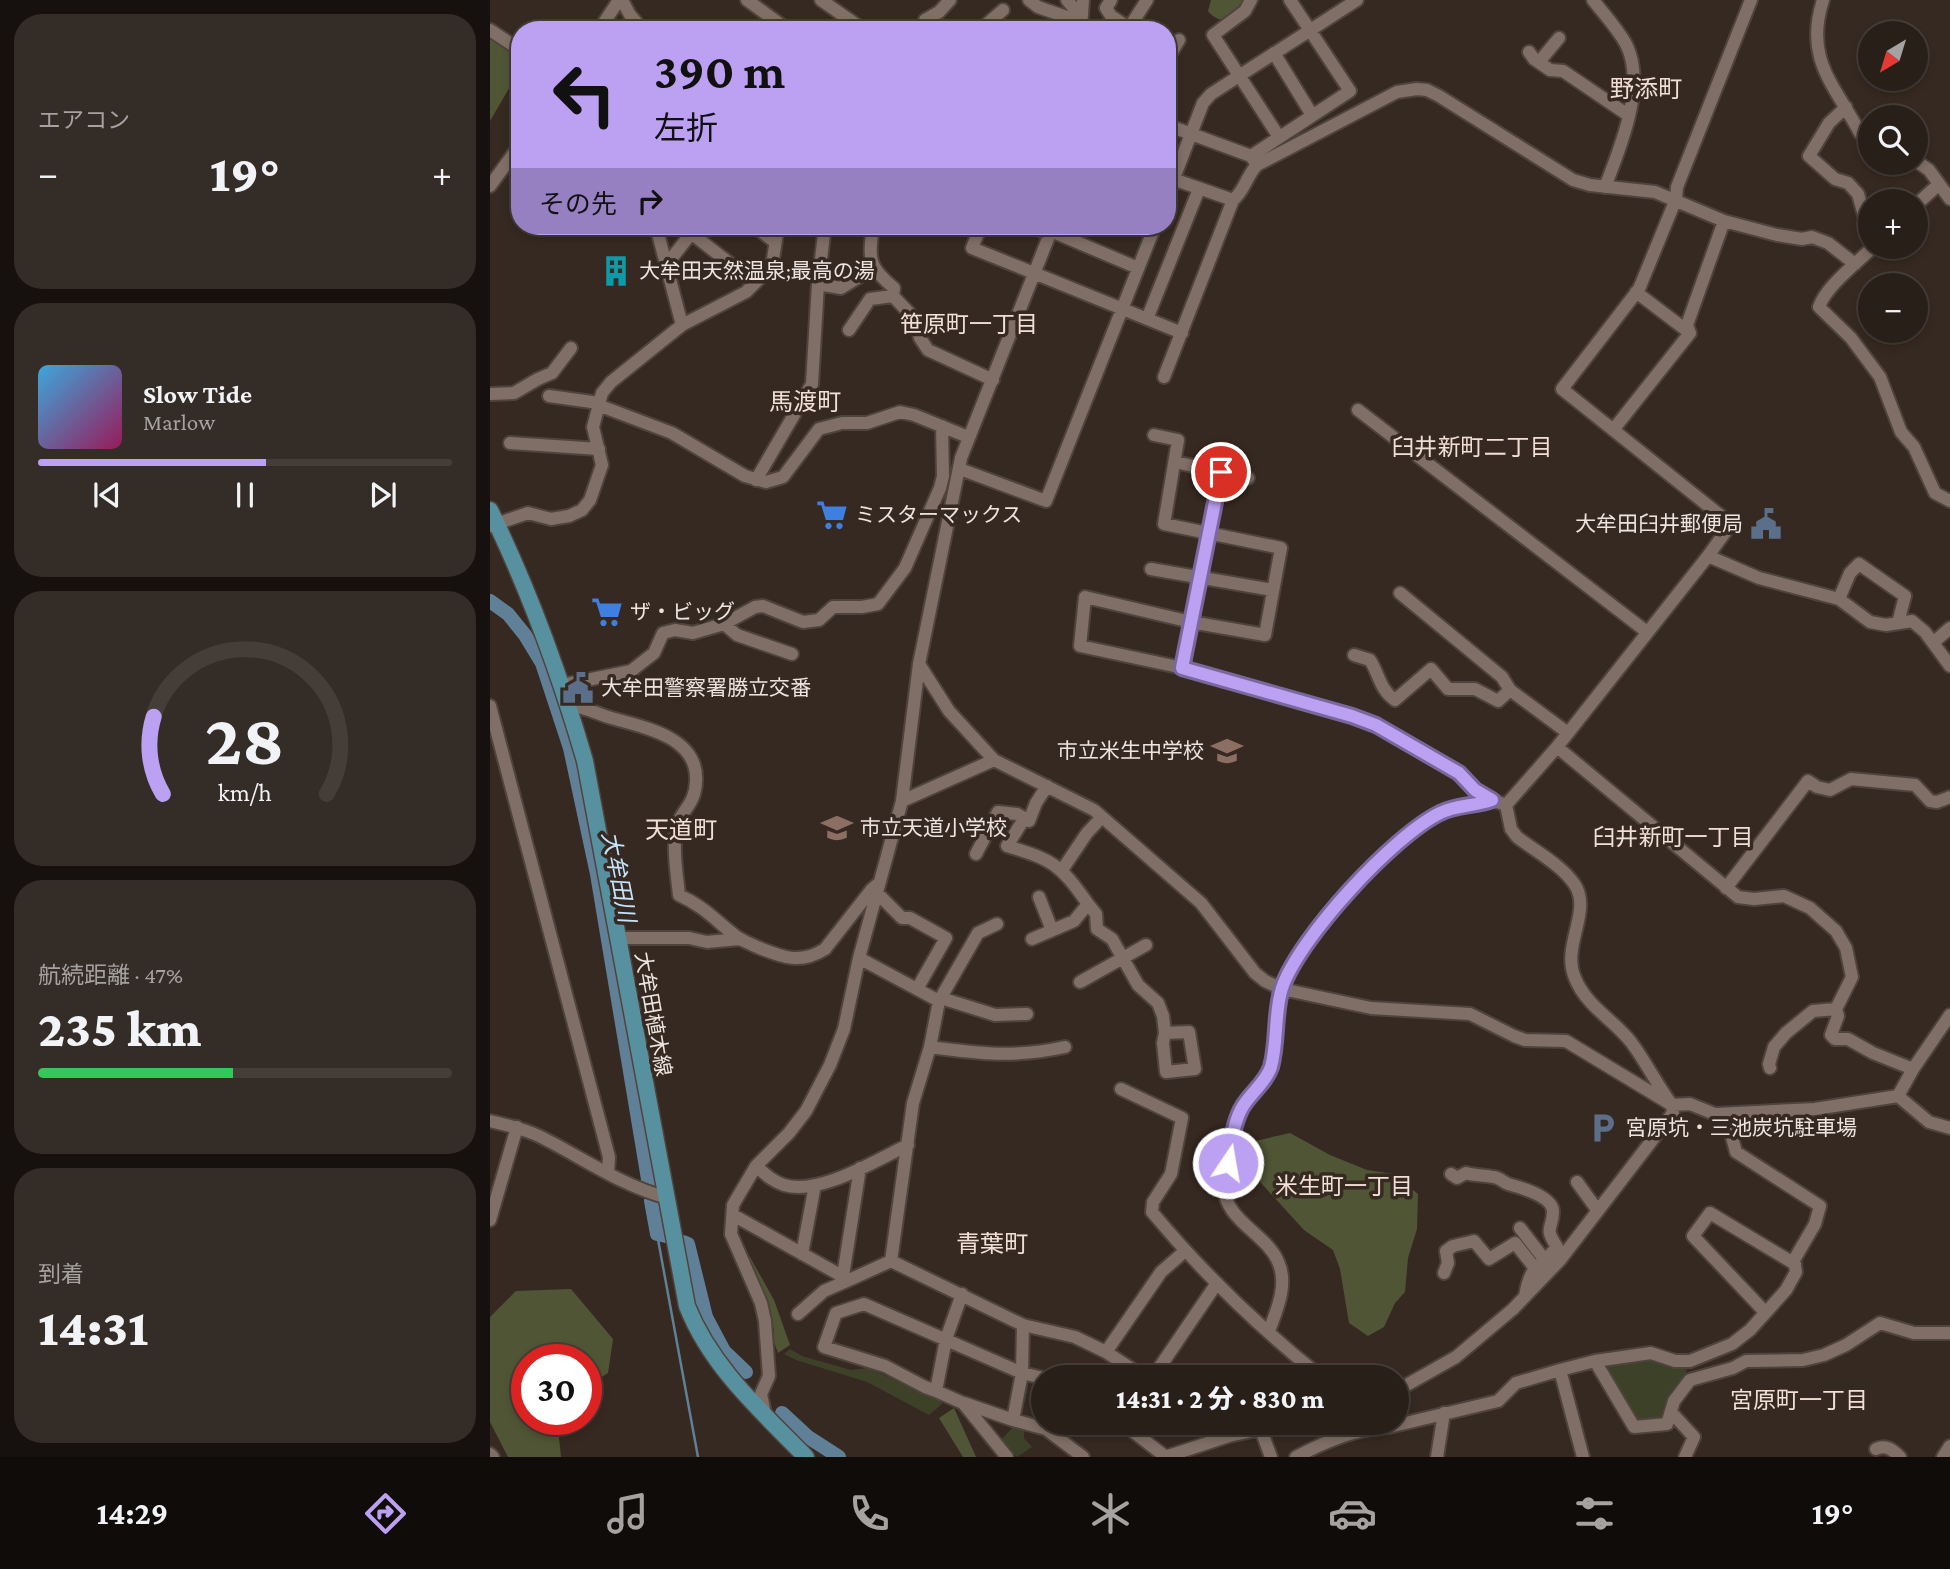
<!DOCTYPE html>
<html lang="ja">
<head>
<meta charset="utf-8">
<style>
  :root { --surface:#281f19; --page:#342c26; --text:#f1f3f6; --muted:#a5a2a2; --line:#443d38; --accent:#bca0f2 }
  body { margin:0; font-family:"Crimson Pro","Noto Sans JP",serif; background:var(--page); color:var(--text); height:100vh; display:flex; flex-direction:column; font-size:26px; white-space:nowrap }
  * { box-sizing:border-box; margin:0 }
  p { font-size:23px; color:var(--muted) }
  .icon { flex:none; width:38px; height:38px; fill:none; stroke:currentColor; stroke-width:2; stroke-linecap:round; stroke-linejoin:round }
  .map { position:relative; flex:1; overflow:hidden }
  .drawer { display:flex; flex-direction:column; gap:14px; padding:14px; background:#16110e; width:490px }
  .drawer>* { flex:none }
  .guide { position:absolute; left:21px; top:21px; width:665px; height:214px; border-radius:28px; box-shadow:0 4px 10px #0003,0 0 0 2px var(--line); background:#bca0f2; color:#111; overflow:hidden }
  .needle { width:46px; rotate:218deg }
  .buttons { position:absolute; left:1368px; top:21px; display:grid; gap:14px }
  .buttons a { display:grid; place-items:center; width:70px; height:70px; border-radius:50%; background:var(--surface); box-shadow:0 4px 10px #0003,0 0 0 2px var(--line); font-size:35px }
  .speed { position:absolute; left:21px; top:1344px; display:flex; gap:14px; font-size:35px; font-weight:700; text-align:center }
  .speed>* { display:grid; place-content:center; width:91px; height:91px; border-radius:50%; background:var(--surface); box-shadow:0 4px 10px #0003,0 0 0 2px var(--line); line-height:1 }
  .speed .limit { border:10px solid #d22; background:#fff; color:#111 }
  .pin { position:absolute; display:grid; place-items:center; width:60px; height:60px; color:#fff; margin:-30px; border:4px solid #fff; border-radius:50%; box-shadow:0 2px 7px #0007 }
  .me { position:absolute; width:77px; margin:-38px; rotate:12deg; stroke-linejoin:round; filter:drop-shadow(0 0 5px #0008) }
  .turn { display:flex; align-items:center; gap:24px; height:147px; padding:0 28px; font-size:32px }
  .turn .icon { width:91px; height:91px; stroke-width:2.5 }
  .turn b { display:block; font-size:49px; line-height:60px }
  .then { display:flex; align-items:center; height:66px; padding:0 28px; background:#0003; gap:14px; font-size:26px }
  .big { font-size:52px; font-weight:800; line-height:1.1 }
  .drawer .widget { flex:1; display:flex; flex-direction:column; justify-content:center; gap:10px; min-width:0; padding:0 24px; border-radius:28px; background:var(--page) }
  .drawer .dial { align-items:center; gap:0 }
  .dial svg { height:182px; overflow:visible; fill:none; stroke:var(--line); stroke-width:7; stroke-linecap:round; text-anchor:middle }
  .dial text { fill:var(--text); stroke:none }
  .song { display:flex; align-items:center; gap:21px }
  .cover { width:84px; height:84px; border-radius:10px; background:linear-gradient(135deg,hsl(200 70% 55%),hsl(330 70% 35%)) }
  .played { height:7px; border-radius:4px; background:linear-gradient(90deg,var(--accent) 55%,var(--line) 55%) }
  .keys { display:flex; justify-content:space-around; direction:ltr }
  .heat { display:flex; justify-content:space-between; align-items:center; font-size:38px; direction:ltr }
  .charge { height:10px; border-radius:5px; background:linear-gradient(90deg,#34c759 47%,var(--line) 0) }
  .trip { position:absolute; left:541px; top:1365px; width:378px; height:70px; border-radius:35px; background:var(--surface); box-shadow:0 4px 10px #0003,0 0 0 2px var(--line); font-weight:800; line-height:70px; text-align:center }
  .tab-bar { display:flex; height:112px; justify-content:space-around; align-items:center; background:#100c0a; color:var(--muted) }
  .tab-bar .icon { width:49px; height:49px }
  .tab-bar .on { color:var(--accent) }
  .tab-bar b { font-size:32px; color:var(--text) }
  main { display:flex; flex:1; min-height:0 }
  .map>svg:first-child { display:block }
  .green { fill:#3d4128 }
  .forest { fill:#505635 }
  .lines { fill:none; stroke-linecap:round; stroke-linejoin:round }
  .stream { stroke:#608097; stroke-width:2.5 }
  .river { stroke:#608097; stroke-width:14 }
  .minor-casing { stroke:#4f443d; stroke-width:16 }
  .major-casing { stroke:#4f443d; stroke-width:19 }
  .minor { stroke:#806f67; stroke-width:12 }
  .major { stroke:#5791a0; stroke-width:16 }
  .route-casing { stroke:#7a689d; stroke-width:18 }
  .route { stroke:#bca0f2; stroke-width:12 }
  .labels { text-anchor:middle; stroke-width:7; stroke-linejoin:round; paint-order:stroke }
  .poi-label { font-size:21px; fill:#ede4df; stroke:#362921; text-anchor:start }
  .street-label { font-size:21px; fill:#ede4df; stroke:#362921 }
  .neighbourhood-label { font-size:23px; fill:#f1dfd5; stroke:#362921 }
  .water-label { font-size:23px; font-style:italic; fill:#c4e5fe; stroke:#362921 }
  .quarter-label { font-size:24px; fill:#f1dfd5; stroke:#362921 }
</style>
</head>
<body>
<main>
<section class="drawer">
<div class="widget"><p>エアコン</p>
<div class="heat"><a>−</a><b class="big">19°</b><a>+</a></div>
</div>
<div class="widget">
<div class="song"><i class="cover"></i><div><b>Slow Tide</b><p>Marlow</p></div></div>
<div class="played"></div>
<div class="keys"><svg class="icon" aria-label="previous" viewBox="0 0 24 24"><path d="M18 5L8 12l10 7zM5 5v14"/></svg><svg class="icon" aria-label="pause" viewBox="0 0 24 24"><path d="M8 5v14M16 5v14"/></svg><svg class="icon" aria-label="next" viewBox="0 0 24 24"><path d="M6 5l10 7-10 7zM19 5v14"/></svg></div>
</div>
<div class="widget dial"><svg viewBox="0 0 100 80">
<path d="M14 69A42 42 0 1 1 86 69"/>
<path d="M14 69A42 42 0 0 1 10 35" stroke="#bca0f2"/>
<text x="50" y="56" font-size="32" font-weight="700">28</text>
<text x="50" y="72" font-size="11">km/h</text>
</svg></div>
<div class="widget"><p>航続距離 · 47%</p><b class="big">235 km</b><div class="charge"></div></div>
<div class="widget"><p>到着</p><b class="big">14:31</b></div>
</section>
<div class="map">
<svg width="1460" height="1457" viewBox="0 0 1460 1457">
  <rect width="100%" height="100%" fill="#362921"/>
  <path class="green" d="M300,1349L312,1356L361,1370L378,1368L452,1401V1404L439,1415L377,1382L306,1360L294,1354Z
    M1163,1357L1198,1365C1194,1380 1184,1412 1170,1419C1163,1422 1154,1421 1147,1421L1116,1367L1127,1363Z
    M523,1427L534,1428V1438L542,1447L527,1457L511,1440Z"/>
  <path class="forest" d="M721,0H770C754,12 734,31 718,11Z
    M0,31L29,45L30,67L28,73L0,121Z
    M800,1133L840,1155L877,1170L904,1174L928,1194L927,1229L918,1258L915,1292L905,1303L894,1327L878,1336L859,1323L850,1269L843,1250L814,1230L760,1171L761,1142Z
    M260,1257L284,1300L300,1345L288,1353L284,1342V1329L257,1259Z
    M81,1289L123,1339L118,1373L96,1387V1360H37V1419H67L71,1457H18L0,1422V1317L26,1291Z
    M464,1408L486,1457H473L449,1418Z"/>
  <g class="lines">
    <path class="stream" d="M167,1234L208,1457"/>
    <path class="river" d="M0,601L18,614L35,635L52,663L80,748L107,874L159,1185
      M161,1201L167,1234L176,1236
      M193,1242L198,1244L216,1317L234,1351L256,1372
      M292,1413L318,1437L349,1457"/>
    <defs>
      <path id="minor" d="M132,0L140,15L153,30
        M257,0L298,30
        M331,0L374,30
        M539,0L548,7L591,22
        M577,0L591,17
        M621,0L616,8L621,16L639,28L657,0
        M761,0L755,11L723,35L789,137
        M1103,0C1114,14 1127,28 1136,44C1157,85 1130,148 1115,187
        M1333,0C1314,59 1344,84 1370,133L1381,140
        M591,27L593,0
        M0,30L30,50
        M109,30L129,0
        M449,30L435,20L449,12L460,0
        M490,30L513,10
        M1039,52L1044,59L1060,70L1073,71L1138,115
        M784,53L822,115
        M677,60L689,40
        M1049,62L1069,38
        M1356,107L1339,123L1319,156L1345,179L1358,183L1368,194L1374,215L1381,222
        M677,125L761,156L765,162
        M761,156L860,91L800,0
        M1426,161L1439,170L1460,199
        M677,177L743,200
        M0,186L30,145
        M677,196L713,103L721,94L867,0
        M1426,205L1449,184
        M1234,221L1287,235L1312,239L1322,237L1338,243L1365,264
        M166,226L192,325
        M192,226L265,283
        M264,226L285,242
        M383,226C379,258 377,266 404,288L403,296L425,319L430,338L438,350L503,380
        M491,226L482,248L692,333
        M540,226L560,234
        M561,231L648,268
        M1383,247C1367,263 1336,286 1329,307L1361,338L1390,377L1411,432L1424,447L1445,493L1460,501
        M177,264L207,226
        M328,284L351,288L369,277L380,263
        M657,319L709,189
        M359,330L380,299L403,296
        M674,377L743,200C754,192 757,175 767,165L907,92L927,89L937,90L949,96L1083,180L1100,185L1165,192L1234,221L1197,325L1200,333
        M0,394L24,393L48,379L62,373L81,348
        M59,396L109,403
        M108,405L182,433L255,476L276,482L293,477L329,429L352,423H377L410,412L424,415L478,437
        M868,410L1157,632
        M1123,430L1200,333L1146,292
        M664,435L688,440L674,524L791,548L775,635L701,622L595,597L590,646L693,668L862,716L886,725L969,773L985,790L1002,800L1016,805
        M20,443L109,449
        M685,462L758,478
        M470,469L556,501L665,226
        M266,480L322,384L328,284L335,226
        M0,526L38,513L61,519L79,516L92,510L100,500L112,465L103,427L112,393L121,382L192,325L256,292L282,266L288,226
        M1218,556L1269,578L1349,599L1380,622L1396,625L1422,621L1435,632L1460,666
        M661,569L783,590
        M910,593L1012,677L1020,690L1078,733
        M1349,599L1360,573L1369,564L1415,596L1408,623
        M234,624L247,635L302,654
        M1443,643L1460,628
        M864,655L880,660C889,674 890,690 905,700L941,669L958,689H985L1008,701L1020,690
        M429,664L459,711L504,760L604,810L711,903L765,973L775,981L792,989L881,1008L980,1014L1024,1036L1035,1040L1076,1041L1182,1105L1200,1104L1237,1119L1246,1152L1330,1206L1325,1224L1304,1260L1306,1272L1296,1290L1260,1330L1242,1344L1200,1361H1185L1161,1353L1105,1361L1070,1370L1026,1383L1008,1401L899,1427C867,1428 834,1442 806,1457
        M693,668L731,472
        M72,685L141,671L164,653L173,633L185,630L203,633L234,624L265,607L273,606L313,622L329,620L343,607H372L388,604L415,568L450,488L453,476L452,426
        M79,705C96,707 109,715 125,719C157,728 209,738 206,782C205,805 192,809 187,826C182,845 187,876 189,895C215,907 226,921 247,937C253,941 261,944 267,947C292,957 310,965 335,949L382,889L389,883
        M0,706L119,1157L118,1173
        M1067,747L1248,897L1264,899L1294,896L1320,908L1346,931L1356,948L1362,977L1346,1009L1348,1016L1341,1035L1345,1039H1358L1383,1053L1423,1069
        M412,801L504,760
        M1016,805L1067,747L1218,556L1241,524L1072,389L1149,289L1186,199L1187,187L1261,0
        M534,819L517,846C563,860 570,864 598,904L584,921L542,939
        M486,854L508,812L527,814L539,821L546,803L557,786
        M572,870L597,833L612,817
        M1236,888L1318,781L1327,787L1340,790L1361,779L1425,785L1440,801L1447,802L1460,797
        M387,893L412,918H420L456,938L427,989
        M549,897L562,930
        M598,904L606,914L607,929L622,939L648,985L668,1003L673,1016L675,1033L673,1043L676,1072L705,1069L699,1032L675,1033
        M128,938H199L217,942L249,939
        M369,958L449,1001
        M590,982L656,945
        M451,998L505,1015L537,1014
        M440,1047C492,1054 524,1058 575,1047
        M1280,1068L1279,1064L1284,1047L1296,1033L1323,1011L1346,1009
        M631,1089L692,1118L681,1174L663,1202L662,1212C712,1272 770,1328 831,1377
        M1408,1096L1423,1069L1460,1015
        M1226,1114L1325,1109L1408,1096L1439,1122L1460,1128
        M0,1121C18,1125 35,1129 51,1137C93,1158 132,1186 178,1198
        M266,1166C275,1174 282,1181 294,1185C329,1196 386,1160 418,1145
        M961,1174L967,1178L976,1173C986,1176 994,1175 1003,1177C1009,1177 1013,1182 1018,1184C1029,1187 1062,1196 1063,1211C1063,1230 1053,1226 1067,1247C1049,1270 1041,1262 1035,1296
        M1087,1182L1108,1211
        M243,1215L359,1280L401,1261L533,1325L585,1337L616,1352L654,1377
        M0,1220L27,1127
        M1030,1228L1054,1259
        M312,1254L325,1185
        M401,1261L423,1103L440,1047L449,1001L488,933L507,924
        M954,1273L958,1263L956,1251L963,1246L984,1241L999,1259L1025,1243L1044,1267
        M353,1276L370,1168
        M472,1294L456,1339L446,1391L473,1403L517,1457
        M1275,1312L1203,1236L1220,1213L1305,1264
        M308,1314L334,1291L359,1280
        M779,1331C786,1312 798,1286 789,1264C778,1233 732,1221 734,1183C735,1167 745,1119 753,1106C762,1093 776,1082 781,1067C788,1042 784,1013 793,988C809,938 903,836 950,813C965,805 986,806 1002,800
        M616,1352L671,1272L695,1251
        M1105,1361L1144,1427L1177,1424L1184,1401L1200,1380L1243,1368L1256,1361L1313,1360L1334,1355L1356,1345L1390,1323L1424,1333H1460
        M1070,1370L1093,1457
        M663,1377L727,1283
        M446,1391L435,1387L395,1366L334,1347L346,1313L374,1304L532,1373L553,1378
        M906,1391L966,1357L1023,1309L1070,1260L1183,1113L1182,1105C1167,1085 1156,1062 1141,1042C1124,1020 1096,1006 1085,978C1071,946 1102,912 1085,885C1072,865 1045,851 1027,837L1021,829L1016,805
        M474,1403L523,1420L556,1429L593,1457
        M1181,1412L1204,1437L1195,1457
        M275,1414L271,1394L279,1376L275,1321L271,1303L241,1234L243,1205L266,1166L299,1133L316,1111L340,1065L354,1029L369,958L412,801L429,664L471,458L563,226
        M523,1420L532,1373L533,1325
        M632,1423L676,1457
        M719,1423L739,1436
        M771,1430L781,1457
        M1386,1449C1396,1444 1403,1450 1410,1457
        M0,1454L3,1457
        M675,1457L739,1436L798,1423
        M947,1457L954,1413
        M1453,1457L1460,1446"/>
      <path id="major" d="M0,510C39,590 70,675 95,761L197,1306C221,1367 271,1411 316,1457"/>
    </defs>
    <use href="#minor" class="minor-casing"/>
    <use href="#major" class="major-casing"/>
    <use href="#minor" class="minor"/>
    <use href="#major" class="major"/>
  </g>
  <g class="lines">
    <defs>
      <path id="route" d="M731,472L692,668L862,716L886,725L969,773L985,790L1002,800C986,806 965,805 950,813C903,836 809,938 792,988C784,1013 788,1042 781,1067C776,1082 761,1093 753,1106C743,1122 742,1144 738,1163"/>
    </defs>
    <use href="#route" class="route-casing"/>
    <use href="#route" class="route"/>
  </g>
  <defs>
    <symbol id="building-bare" viewBox="-9 -9 18 18"><path d="M-4-6H4V6H1V3H-1V6H-4ZM-2.5-4.3h1.7v1.8h-1.7ZM.8-4.3h1.7v1.8H.8ZM-2.5-1h1.7V.8h-1.7ZM.8-1h1.7V.8H.8Z" fill="#0f9aa8" stroke="#362921" stroke-width="2.5" paint-order="stroke"/></symbol>
    <symbol id="supermarket-bare" viewBox="-9 -9 18 18"><path d="M-6-5.5h2.5l.6 2H6L4.5 2H-2.5L-4.4-4H-6ZM-1.5 3.2a1.3 1.3 0 1 0 .1 0ZM3 3.2a1.3 1.3 0 1 0 .1 0Z" fill="#3f7fe0" stroke="#362921" stroke-width="2.5" paint-order="stroke"/></symbol>
    <symbol id="civic-bare" viewBox="-9 -9 18 18"><path d="M-.6-6.5H3V-4.5H.6V-3L4-1V1h2V6H-6V1h2V-1L-.6-3ZM-1.2 2.5V6h2.4V2.5Z" fill="#5c6f8a" stroke="#362921" stroke-width="2.5" paint-order="stroke"/></symbol>
    <symbol id="school-bare" viewBox="-9 -9 18 18"><path d="M0-5L7-2L0 1L-7-2ZM-4 1L0 2.5L4 1V4Q0 6-4 4Z" fill="#8d6e63" stroke="#362921" stroke-width="2.5" paint-order="stroke"/></symbol>
    <symbol id="parking-bare" viewBox="-9 -9 18 18"><path d="M-3.5-5.5H1a3.5 3.5 0 0 1 0 7H-1V5.5H-3.5ZM-1-3.4V-.6H.8a1.4 1.4 0 0 0 0-2.8Z" fill="#5c6f8a" stroke="#362921" stroke-width="2.5" paint-order="stroke"/></symbol>
  </defs>
  <g fill-rule="evenodd">
    <use href="#building-bare" x="104" y="249" width="44" height="44"/>
    <use href="#supermarket-bare" x="320" y="493" width="44" height="44"/>
    <use href="#civic-bare" x="1254" y="502" width="44" height="44"/>
    <use href="#supermarket-bare" x="95" y="590" width="44" height="44"/>
    <use href="#civic-bare" x="66" y="666" width="44" height="44"/>
    <use href="#school-bare" x="715" y="729" width="44" height="44"/>
    <use href="#school-bare" x="325" y="806" width="44" height="44"/>
    <use href="#parking-bare" x="1091" y="1106" width="44" height="44"/>
  </g>
  <g class="labels">
    <g class="poi-label">
      <text x="149" y="278">大牟田天然温泉;最高の湯</text>
      <text x="365" y="522">ミスターマックス</text>
      <text x="1253" y="531" text-anchor="end">大牟田臼井郵便局</text>
      <text x="140" y="619">ザ・ビッグ</text>
      <text x="111" y="695">大牟田警察署勝立交番</text>
      <text x="714" y="758" text-anchor="end">市立米生中学校</text>
      <text x="370" y="835">市立天道小学校</text>
      <text x="1136" y="1135">宮原坑・三池炭坑駐車場</text>
    </g>
    <g class="street-label">
      <text transform="translate(163 1014) rotate(80)" y="7">大牟田植木線</text>
    </g>
    <g class="neighbourhood-label">
      <text x="479" y="332">笹原町一丁目</text>
      <text x="982" y="455">臼井新町二丁目</text>
      <text x="1183" y="845">臼井新町一丁目</text>
      <text x="854" y="1194">米生町一丁目</text>
      <text x="1309" y="1408">宮原町一丁目</text>
    </g>
    <g class="water-label">
      <text transform="translate(129 877) rotate(79)" y="8">大牟田川</text>
    </g>
    <g class="quarter-label">
      <text x="1156" y="97">野添町</text>
      <text x="315" y="410">馬渡町</text>
      <text x="191" y="838">天道町</text>
      <text x="502" y="1252">青葉町</text>
    </g>
  </g>
</svg>
<div class="buttons">
<a><svg class="needle" viewBox="-14 -14 28 28"><path d="M0-13l5 13h-10z" fill="#e53935"/><path d="M0 13l5-13h-10z" fill="#a5a2a2"/></svg></a>
<a><svg class="icon" aria-label="search" viewBox="0 0 24 24"><circle cx="10" cy="10" r="6"/><path d="M15 15l6 6"/></svg></a>
<a>+</a>
<a>−</a>
</div>
<div class="speed"><div class="limit">30</div></div>
<div class="pin" style="left:731px;top:472px;background:#d93025"><svg class="icon" aria-label="arrive" viewBox="0 0 24 24"><path d="M6 21V4h12l-3 4 3 4H6"/></svg></div>
<svg class="me" style="left:738px;top:1163px" viewBox="-20 -20 40 40"><circle r="17" fill="#bca0f2" stroke="#fff" stroke-width="3"/><path d="M0-11L8 9 0 5-8 9z" fill="#fff"/></svg>
<div class="trip">14:31 · 2 分 · 830 m</div>
<div class="guide">
<div class="turn"><svg class="icon" aria-label="left" viewBox="0 0 24 24"><path d="M17 20v-9H6M10 6l-5 5 5 5"/></svg><div><b>390 m</b>左折</div></div>
<div class="then">その先<svg class="icon" aria-label="right" viewBox="0 0 24 24"><path d="M7 20v-9h11M14 6l5 5-5 5"/></svg></div>
</div>
</div>
</main>
<nav class="tab-bar">
<b>14:29</b>
<svg class="icon on" aria-label="directions" viewBox="0 0 24 24"><path d="M12 3l9 9-9 9-9-9zM9 14v-3h6M13 9l2 2-2 2"/></svg>
<svg class="icon" aria-label="music" viewBox="0 0 24 24"><path d="M9 18V5l10-2v13"/><circle cx="6" cy="18" r="3"/><circle cx="16" cy="16" r="3"/></svg>
<svg class="icon" aria-label="phone" viewBox="0 0 24 24"><path d="M5 4h4l2 5-3 2q2 4 5 5l2-3 5 2v4C11 20 4 13 5 4z"/></svg>
<svg class="icon" aria-label="climate" viewBox="0 0 24 24"><path d="M12 3v18M4 7l16 10M4 17L20 7"/></svg>
<svg class="icon" aria-label="car" viewBox="0 0 24 24"><path d="M5 17H2v-5l4-1 3-4h7l3 4 3 1v5h-3M9 17h6M6 11h13"/><circle cx="7" cy="17" r="2"/><circle cx="17" cy="17" r="2"/></svg>
<svg class="icon" aria-label="filters" viewBox="0 0 24 24"><path d="M4 7h16M4 17h16"/><circle cx="9" cy="7" r="2"/><circle cx="15" cy="17" r="2"/></svg>
<b>19°</b>
</nav>
</body>
</html>
